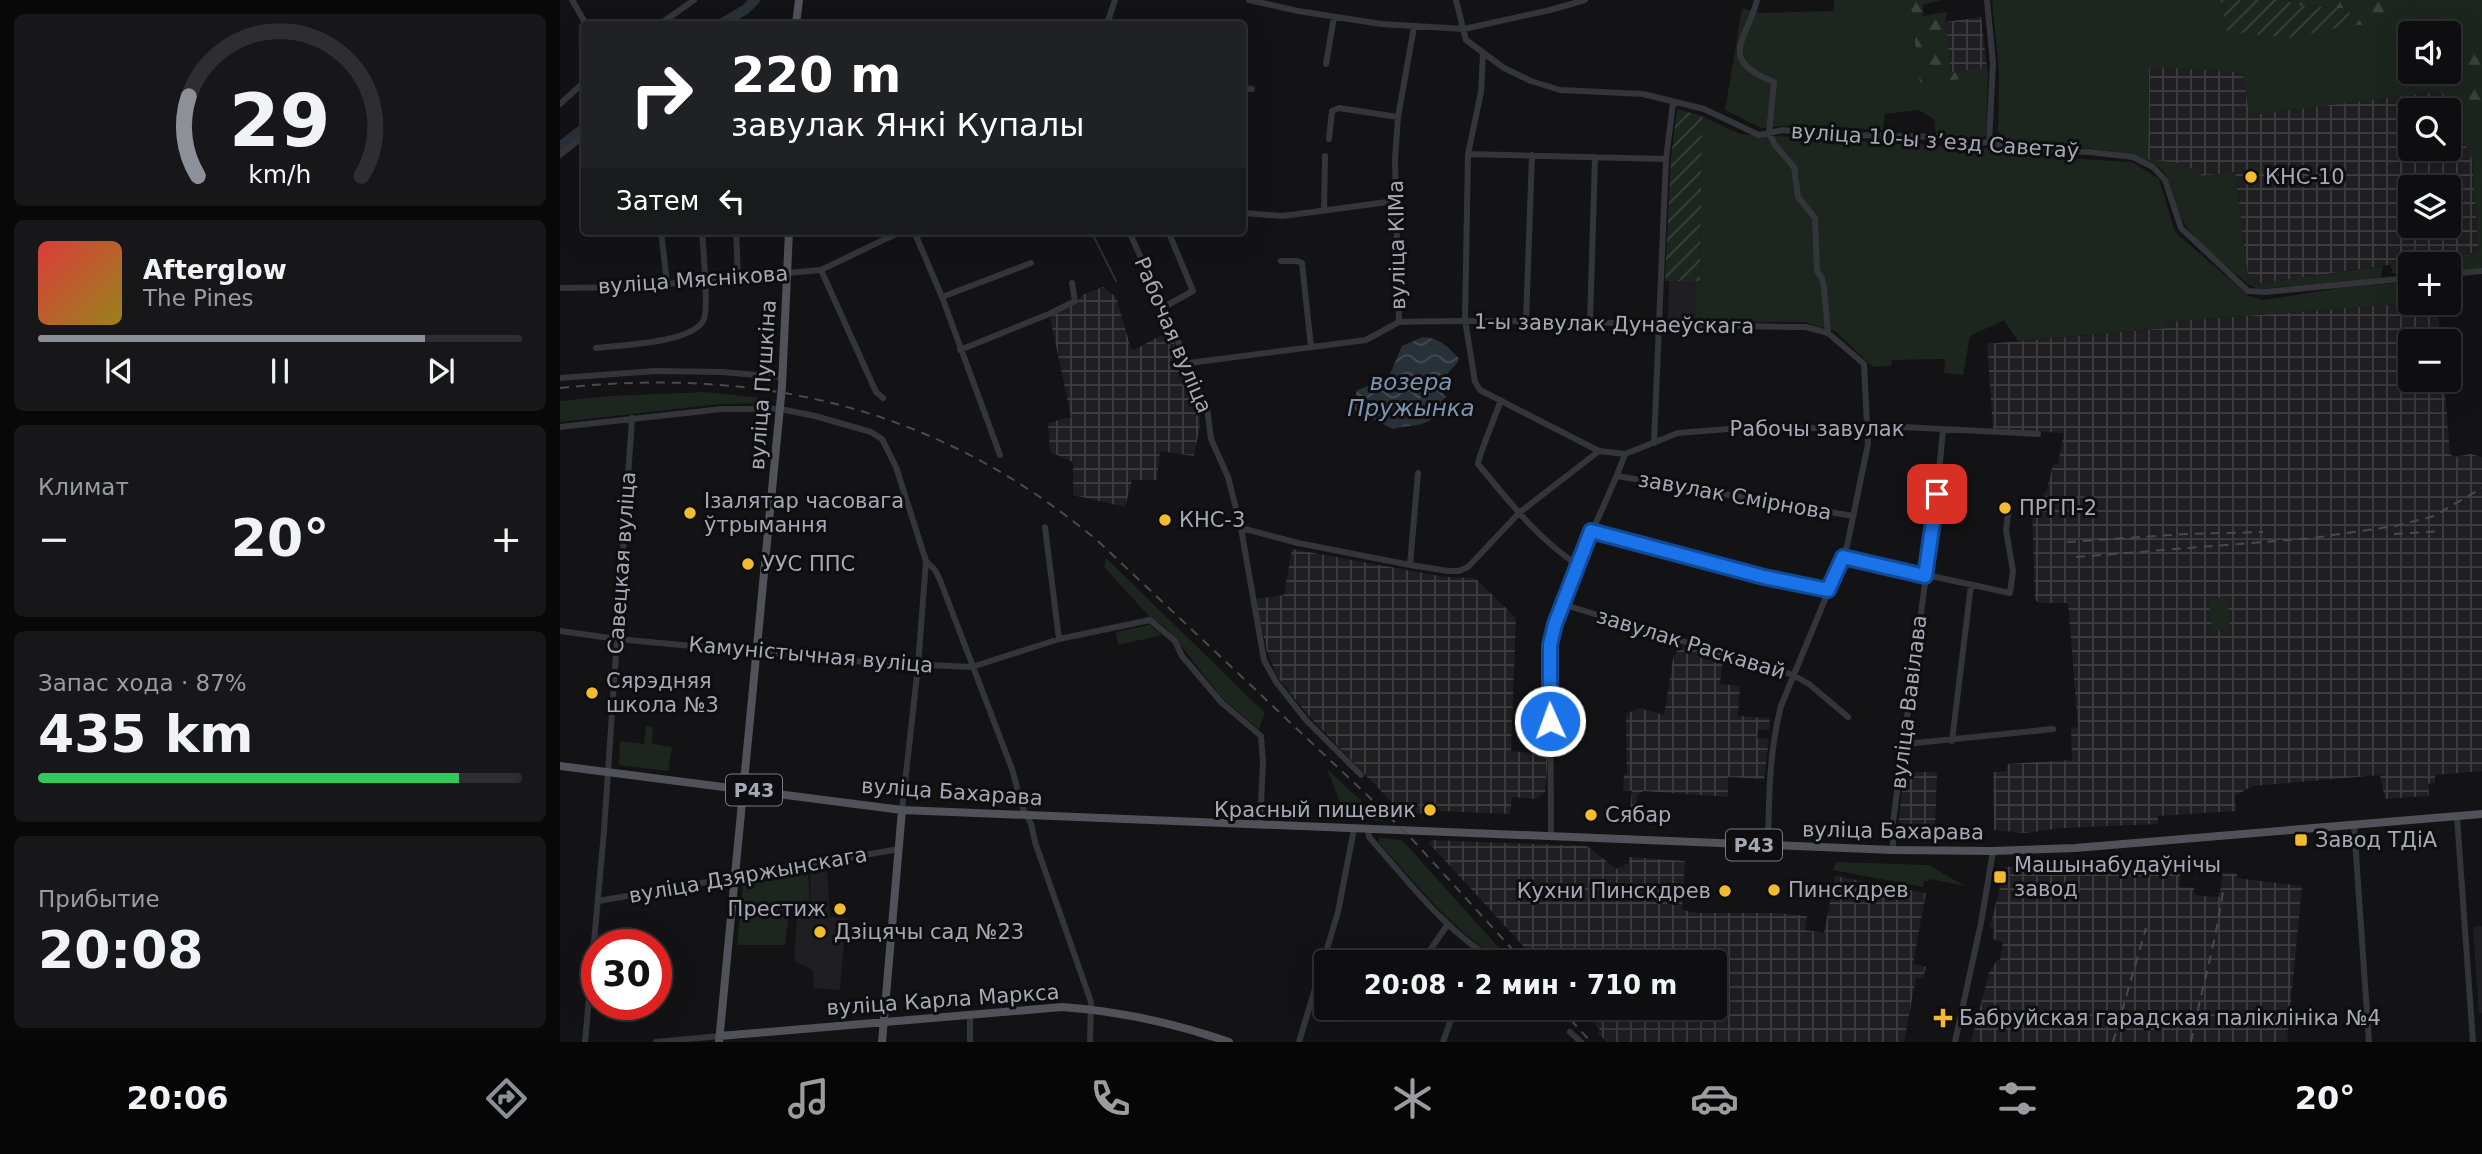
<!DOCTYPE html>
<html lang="ru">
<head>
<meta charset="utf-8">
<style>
  :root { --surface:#0e0e10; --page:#171719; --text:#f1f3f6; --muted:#9b9c9f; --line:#2e2e30; --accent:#8c9099 }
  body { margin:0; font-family:"DejaVu Sans",sans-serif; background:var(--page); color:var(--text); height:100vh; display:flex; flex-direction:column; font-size:26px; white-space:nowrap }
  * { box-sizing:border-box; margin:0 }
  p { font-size:23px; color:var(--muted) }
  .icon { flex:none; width:38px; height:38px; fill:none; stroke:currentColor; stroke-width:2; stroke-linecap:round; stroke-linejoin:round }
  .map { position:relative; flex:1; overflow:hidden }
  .panel { display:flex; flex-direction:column; gap:14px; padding:14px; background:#080809; width:560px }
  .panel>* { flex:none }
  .top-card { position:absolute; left:21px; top:21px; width:665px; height:214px; border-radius:7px; box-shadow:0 7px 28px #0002,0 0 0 2px var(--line); background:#202124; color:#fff; overflow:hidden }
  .fabs { position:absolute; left:1838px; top:21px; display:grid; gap:14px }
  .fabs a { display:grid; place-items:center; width:63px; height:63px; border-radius:7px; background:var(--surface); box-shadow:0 7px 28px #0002,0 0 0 2px var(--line); font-size:35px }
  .speed { position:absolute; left:21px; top:929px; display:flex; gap:14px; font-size:35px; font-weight:700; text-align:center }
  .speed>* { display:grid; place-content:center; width:91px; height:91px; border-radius:50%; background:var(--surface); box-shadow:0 7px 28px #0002,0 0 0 2px var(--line); line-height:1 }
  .speed .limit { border:10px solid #d22; background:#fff; color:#111 }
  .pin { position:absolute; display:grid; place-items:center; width:60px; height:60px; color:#fff; margin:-30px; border-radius:14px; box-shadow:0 4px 10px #0006 }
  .me { position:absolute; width:77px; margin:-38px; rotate:358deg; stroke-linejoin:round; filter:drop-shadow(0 0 5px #0008) }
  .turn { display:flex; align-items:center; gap:24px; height:147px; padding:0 35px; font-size:32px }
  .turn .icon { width:91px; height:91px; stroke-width:2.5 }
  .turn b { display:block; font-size:49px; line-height:60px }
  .then { display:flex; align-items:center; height:66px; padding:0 35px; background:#0003; gap:14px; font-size:26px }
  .big { font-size:52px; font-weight:600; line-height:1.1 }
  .panel .tile { flex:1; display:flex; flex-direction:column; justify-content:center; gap:10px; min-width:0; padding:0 24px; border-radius:10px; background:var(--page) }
  .panel .dial { align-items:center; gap:0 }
  .dial svg { height:182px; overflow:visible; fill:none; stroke:var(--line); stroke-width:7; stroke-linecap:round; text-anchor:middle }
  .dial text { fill:var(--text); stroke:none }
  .song { display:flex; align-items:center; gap:21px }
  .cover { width:84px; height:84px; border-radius:10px; background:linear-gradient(135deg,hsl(0 70% 55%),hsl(50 70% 35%)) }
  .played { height:7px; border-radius:4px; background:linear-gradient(90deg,var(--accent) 80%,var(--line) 80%) }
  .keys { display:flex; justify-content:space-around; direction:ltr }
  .heat { display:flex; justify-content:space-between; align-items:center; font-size:38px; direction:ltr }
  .charge { height:10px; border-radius:5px; background:linear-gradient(90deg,#34c759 87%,var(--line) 0) }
  .trip { position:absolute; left:754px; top:950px; width:413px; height:70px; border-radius:7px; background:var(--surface); box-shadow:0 7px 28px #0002,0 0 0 2px var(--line); font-weight:600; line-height:70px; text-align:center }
  .tab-bar { display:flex; height:112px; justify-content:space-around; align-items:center; background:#060606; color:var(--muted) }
  .tab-bar .icon { width:49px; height:49px }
  .tab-bar .selected { color:var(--accent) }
  .tab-bar b { font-size:32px; color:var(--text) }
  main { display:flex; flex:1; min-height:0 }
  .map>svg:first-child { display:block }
  .built { fill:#1f1f22 }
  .industrial { fill:url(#industrial-grid); fill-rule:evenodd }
  .green { fill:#1d251f; fill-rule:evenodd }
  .forest { fill:url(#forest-firs) }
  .garden { fill:url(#garden-furrows) }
  .water { fill:url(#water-waves) }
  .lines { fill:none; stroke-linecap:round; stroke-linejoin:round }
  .stream { stroke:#293138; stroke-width:2 }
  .river { stroke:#293138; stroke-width:10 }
  .minor { stroke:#34353a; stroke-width:6 }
  .major { stroke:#505159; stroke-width:8 }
  .rail { stroke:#494a51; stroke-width:2; stroke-dasharray:9 7; stroke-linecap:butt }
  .route-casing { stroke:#114b97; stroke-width:18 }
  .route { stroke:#1a73e8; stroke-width:12 }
  .poi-dot { fill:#f2bc2e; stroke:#0e0e10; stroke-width:2.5 }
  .labels { text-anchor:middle; stroke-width:6; stroke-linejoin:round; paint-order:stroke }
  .shield { fill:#0e0e10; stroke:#787a84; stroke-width:2 }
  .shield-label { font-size:19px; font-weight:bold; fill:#a5a9b5 }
  .street-label { font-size:21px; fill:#a5a9b5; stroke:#0e0e10 }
  .poi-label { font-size:21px; fill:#a5a9b5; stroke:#0e0e10; text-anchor:start }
  .water-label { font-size:23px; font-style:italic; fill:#7b94b1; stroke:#0e0e10 }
</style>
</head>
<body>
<main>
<section class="panel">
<div class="tile dial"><svg viewBox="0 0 100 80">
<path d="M14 69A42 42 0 1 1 86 69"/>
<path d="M14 69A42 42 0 0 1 10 34" stroke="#8c9099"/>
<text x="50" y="56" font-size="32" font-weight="700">29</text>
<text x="50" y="72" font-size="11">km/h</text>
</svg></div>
<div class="tile">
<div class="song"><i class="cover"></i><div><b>Afterglow</b><p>The Pines</p></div></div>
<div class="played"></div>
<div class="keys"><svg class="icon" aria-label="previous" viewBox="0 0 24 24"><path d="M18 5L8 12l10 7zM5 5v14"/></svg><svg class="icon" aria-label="pause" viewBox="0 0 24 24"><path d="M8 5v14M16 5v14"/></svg><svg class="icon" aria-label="next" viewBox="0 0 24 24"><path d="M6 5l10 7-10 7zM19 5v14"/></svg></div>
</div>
<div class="tile"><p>Климат</p>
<div class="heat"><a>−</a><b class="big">20°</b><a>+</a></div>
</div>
<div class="tile"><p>Запас хода · 87%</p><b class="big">435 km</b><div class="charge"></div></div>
<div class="tile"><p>Прибытие</p><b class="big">20:08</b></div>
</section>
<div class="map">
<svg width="1922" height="1042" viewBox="0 0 1922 1042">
  <defs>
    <pattern id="industrial-grid" width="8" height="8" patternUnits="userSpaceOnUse" patternTransform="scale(1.75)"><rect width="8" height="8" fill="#1f1f22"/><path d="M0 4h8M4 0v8" fill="none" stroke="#3d3d40"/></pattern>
    <pattern id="forest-firs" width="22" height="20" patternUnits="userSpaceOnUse" patternTransform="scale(1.75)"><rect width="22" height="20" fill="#1d251f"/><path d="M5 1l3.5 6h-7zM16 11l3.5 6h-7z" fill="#3b423d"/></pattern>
    <pattern id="garden-furrows" width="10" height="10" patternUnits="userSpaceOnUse" patternTransform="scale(1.75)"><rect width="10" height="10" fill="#1d251f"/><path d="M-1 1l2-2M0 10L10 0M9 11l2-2" fill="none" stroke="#3b423d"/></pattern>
    <pattern id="water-waves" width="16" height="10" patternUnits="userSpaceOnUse" patternTransform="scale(1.75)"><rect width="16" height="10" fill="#293138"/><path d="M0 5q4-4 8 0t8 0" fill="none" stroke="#454c53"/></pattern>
  </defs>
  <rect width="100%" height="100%" fill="#131315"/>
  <path class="built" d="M1109,281H1136L1135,322H1108Z
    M267,871L270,917L286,918L280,990L254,988L253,970L234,961L238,907L251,905L250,873Z
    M1922,926V1013H1919L1913,927Z"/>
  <path class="industrial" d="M1421,17L1427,68L1391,72L1385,22Z
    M1589,66L1683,72L1690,115L1882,91L1912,159L1919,252L1689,285L1675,172L1642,176L1625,168L1588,160ZM1850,110H1888V149H1850ZM1850,187H1888V226H1850Z
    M543,287L556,297L571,349L574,350L607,332L619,351L639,400L640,425L634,456L600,451L597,480H572L565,507L513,495V462L490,452L488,423L511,417L490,317L515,304L522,295Z
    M1850,303H1864L1878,309L1880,341H1850V380H1884L1890,454L1894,457L1911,454L1922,457V771L1875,775V783L1868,784L1869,796L1825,799L1820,775L1692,786L1675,796L1676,811L1598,816V824L1502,828L1465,833L1434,830L1433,772L1447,771V764L1512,760L1511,728L1518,727L1508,603H1480L1475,600L1472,511L1487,489L1493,465L1498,464L1504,433L1433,429L1427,344L1606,328V322Z
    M732,549L885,577L915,578L956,618L951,751L988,755L985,793L974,799L952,797L950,814L877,811L845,816L746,713L717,676L707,651L695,599L724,595Z
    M1120,645L1163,658L1160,684L1180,686L1178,716L1210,718L1209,730H1198L1197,738L1209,739L1204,779L1168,777V797L1083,791L1077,796V811H1070L1072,791L1063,790L1064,775L1067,774L1066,717L1068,713L1079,708L1104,715L1113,659Z
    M1344,772H1377L1375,831L1338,829Z
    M872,840L1027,846L1056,869L1069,863V857L1125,861L1122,910L1139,913H1217L1247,916L1245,930L1264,933L1275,876L1366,893L1353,964L1366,967L1363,978H1356L1344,1042H1047L1038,1033L1040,1030L1020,1008H1155V962H978L869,843Z
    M1622,859L1619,887L1634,888V895L1659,897L1663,872L1677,874V878L1742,886L1727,1042H1411L1429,973L1437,960H1440L1443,942L1432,939L1434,930L1430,927L1445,867Z"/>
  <path class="green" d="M1274,0H1350L1360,84L1428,76L1426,136L1410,140L1376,134L1374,119L1358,110L1325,114L1323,130L1233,125L1201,128L1165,110L1182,8L1200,13L1274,11Z
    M1432,0H1660L1667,31L1830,22L1857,0H1922V269L1888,272V264H1850V275L1840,276L1833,273L1830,265L1919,252L1912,159L1882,91L1689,115L1683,72L1589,67L1588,159L1624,164L1625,168L1638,169L1642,176L1675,172L1689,285L1823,266L1821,279L1699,289L1689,285C1666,265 1634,244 1621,217C1613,201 1613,180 1600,168C1582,149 1472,143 1442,140L1438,132L1439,72ZM1850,33H1888V72H1850Z
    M1142,116L1180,134L1440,149L1457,155L1572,162L1599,179L1615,232L1689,296L1703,300L1787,287L1850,282V303L1607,322L1606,328L1458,341L1444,320L1410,336L1403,375L1384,373L1385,359L1332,360L1331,366L1313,367L1275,331L1244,322H1135L1136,281H1140Z
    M145,392L212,399L211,403L160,404L0,422V401L50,396Z
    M546,558L705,713L699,729L664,700L618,642L604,626L590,617L544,567Z
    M1668,597L1670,630L1652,631L1649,598Z
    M590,625L602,635L558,645L556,632Z
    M86,726L93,727L92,744L112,747L108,771L59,765L60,741L84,744Z
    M767,769L823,821L786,818Z
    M819,838L842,840L950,960L944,962C894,932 858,886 819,843Z
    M1276,862L1368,865L1405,886L1370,879L1368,881H1364L1363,887L1273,870Z
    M248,873L250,903L230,906L225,945H177L183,884Z"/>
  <path class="forest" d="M1350,0H1381L1363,5V16L1387,12L1385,22L1391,72L1427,68L1428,76L1360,84Z
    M1727,0H1857L1830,22L1787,26L1790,9L1733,5Z
    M1914,33L1922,36V117L1918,119L1898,91L1889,83L1874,85L1872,72H1888V47Z"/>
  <path class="garden" d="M1660,0H1727L1734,5L1790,9L1787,26L1727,38L1667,31Z
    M1117,109L1142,116L1140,281H1105L1111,159Z"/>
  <path class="water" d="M863,337C880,338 889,347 899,359C896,367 893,366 889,372C885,377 884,387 882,393L886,397C879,402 882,405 878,411C868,429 849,424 833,429L809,417L799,416L793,406L797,390L828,379L842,346Z"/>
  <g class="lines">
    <path class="stream" d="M531,231L556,281"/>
    <path class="river" d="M161,24L186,9L195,0
      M0,147L24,128"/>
    <path class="minor" d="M12,0L26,24
      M689,0L738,11L821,24L904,29L990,10L1025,0
      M896,0L906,40L944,68L971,81L1000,90L1083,94L1144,109L1199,135L1223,130L1252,134L1378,137L1411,144L1429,142L1451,148L1529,152L1573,157L1593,167L1605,180L1621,228L1688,291L1705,292L1850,278
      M1197,0C1187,41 1156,59 1214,82L1209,133L1215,145L1234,167L1238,197L1255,218L1257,271L1262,278L1264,288L1268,333
      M1427,0L1433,63L1429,142
      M100,24L134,0
      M547,24L555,0
      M923,54L921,92L908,154L905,320L915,382L920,390L1039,451
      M766,64L774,17
      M682,88L692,89
      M0,104L24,82
      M769,139L772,111L779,108L838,117
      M908,154L1106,159
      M0,155L24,136
      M764,211L765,156
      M682,213L723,216L835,201
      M101,231L107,283
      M176,231L178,276
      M354,231L382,297L440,455
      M569,231L647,407L651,439L668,477L681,528L704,660L716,682L746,720L801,775
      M721,261H737L742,263L751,347
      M261,270L316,392L323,398
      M1888,274L1922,271
      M0,288L72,287L261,270L342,231
      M382,297L471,263
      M602,308L633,291L608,231
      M966,321L972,155
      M839,322C974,318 1110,326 1246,327L1268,333L1304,364L1308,444L1287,546L1221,706C1209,752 1209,798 1208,845
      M1030,323L1035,157
      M36,348C60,345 135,343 144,319C149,305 143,249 142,231
      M400,350L489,314L515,301L512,283
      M629,363L806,340L839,322L835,159L838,117L854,27
      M0,378L95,371L162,372L223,377
      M941,400C937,412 918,457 918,464C948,500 977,538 1016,564
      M0,427L162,409H220L255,416L311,432L322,439L336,467L366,561L358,666L342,810
      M1094,443L1106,159L1113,103
      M1057,476L1293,516
      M485,527L499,639
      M681,528L738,543L850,565L888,571H899L908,567L959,513L1039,451L1065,454L1118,433L1168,429L1343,427L1478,434
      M1031,531L1204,577L1268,590
      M1283,557L1450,593L1453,571L1446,530L1448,514
      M366,561L375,570L380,580L452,769L462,806L471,824L475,842L531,1002L530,1042
      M850,565L858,473
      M1002,604L1233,675L1249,684L1288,717
      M0,631L57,639L305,662L412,667L499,639L590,620L615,641L622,656L662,703L701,736L703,761L700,825
      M1392,741L1411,585
      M1345,744L1493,729
      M1897,817L1913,1042
      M1794,825L1809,1042
      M808,829L809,837C848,881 886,932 937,962
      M991,836L990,645C1004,577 1042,519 1065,454
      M1333,850V822L1377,494L1383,429
      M38,901L339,849
      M862,962L888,924
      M912,962L917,950
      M410,1015V1042
      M1010,1032L1021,1042
      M25,1042L44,831L72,418
      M96,1042L160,1036
      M739,1042L778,912L794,829
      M883,1042L895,1008
      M1395,1042L1421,923L1433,851"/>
    <path class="major" d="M236,24L239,0
      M0,766L342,810L1333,850L1433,851L1515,848L1922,814
      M160,1036L502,1007C559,1011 614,1023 669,1042
      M159,1042L222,386L229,231
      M322,1042L342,810"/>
    <path class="rail" d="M0,388C204,366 381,409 539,542L807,795L850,837L964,962
      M1834,534L1883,531
      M1507,542L1626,534L1703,532
      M1516,557L1753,538L1835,526L1874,516L1922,488
      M1000,1008L1031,1042
      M1553,1042L1586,928
      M1631,1042C1641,991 1656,942 1663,891"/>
  </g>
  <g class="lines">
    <defs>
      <path id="route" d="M990,721V645L995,624L1031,531L1204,577L1268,590L1283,557L1365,576L1377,494"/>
    </defs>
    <use href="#route" class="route-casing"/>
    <use href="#route" class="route"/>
  </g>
  <g class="poi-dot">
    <circle cx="1691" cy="177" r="7"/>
    <circle cx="1445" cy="508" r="7"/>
    <circle cx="130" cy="513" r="7"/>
    <circle cx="605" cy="520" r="7"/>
    <circle cx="188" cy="564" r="7"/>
    <circle cx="32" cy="693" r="7"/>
    <circle cx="870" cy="810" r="7"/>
    <circle cx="1031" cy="815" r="7"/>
    <rect x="1734" y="833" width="14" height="14" rx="3.5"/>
    <rect x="1433" y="870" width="14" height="14" rx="3.5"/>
    <circle cx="1214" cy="890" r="7"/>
    <circle cx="1165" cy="891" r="7"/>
    <circle cx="280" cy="909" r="7"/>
    <circle cx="260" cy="932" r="7"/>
    <path d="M1379.5 1007.5h7v7h7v7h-7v7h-7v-7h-7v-7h7z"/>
  </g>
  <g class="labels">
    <g class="shield">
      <rect x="166" y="774.5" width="56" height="31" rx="5"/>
      <rect x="1166" y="829.5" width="56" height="31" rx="5"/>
    </g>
    <g class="shield-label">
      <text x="194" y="797">Р43</text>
      <text x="1194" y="852">Р43</text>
    </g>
    <g class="street-label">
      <text transform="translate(1375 141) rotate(4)" y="7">вуліца 10-ы зʼезд Саветаў</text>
      <text transform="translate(837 245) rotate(-91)" y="7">вуліца КІМа</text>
      <text transform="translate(133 280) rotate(-4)" y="7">вуліца Мяснікова</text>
      <text transform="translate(1054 324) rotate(1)" y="7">1-ы завулак Дунаеўскага</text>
      <text transform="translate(613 335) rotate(67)" y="7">Рабочая вуліца</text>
      <text transform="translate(203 385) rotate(-86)" y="7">вуліца Пушкіна</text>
      <text x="1257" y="436">Рабочы завулак</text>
      <text transform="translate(1175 496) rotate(10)" y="7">завулак Смірнова</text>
      <text transform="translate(62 563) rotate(-86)" y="7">Савецкая вуліца</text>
      <text transform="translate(1131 644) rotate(17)" y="7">завулак Раскавай</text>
      <text transform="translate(251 655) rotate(5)" y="7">Камуністычная вуліца</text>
      <text transform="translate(1349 702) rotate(-83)" y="7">вуліца Вавілава</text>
      <text transform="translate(392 792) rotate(4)" y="7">вуліца Бахарава</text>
      <text transform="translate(1333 831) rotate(1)" y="7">вуліца Бахарава</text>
      <text transform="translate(188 875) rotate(-10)" y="7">вуліца Дзяржынскага</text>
      <text transform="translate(383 1000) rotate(-4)" y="7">вуліца Карла Маркса</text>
    </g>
    <g class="poi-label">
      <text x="1705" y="184">КНС-10</text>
      <text x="144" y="508">Ізалятар часовага<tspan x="144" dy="24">ўтрымання</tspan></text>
      <text x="1459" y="515">ПРГП-2</text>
      <text x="619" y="527">КНС-3</text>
      <text x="202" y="571">УУС ППС</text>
      <text x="46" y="688">Сярэдняя<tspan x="46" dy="24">школа №3</tspan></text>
      <text x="856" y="817" text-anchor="end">Красный пищевик</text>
      <text x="1045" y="822">Сябар</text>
      <text x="1755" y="847">Завод ТДіА</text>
      <text x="1454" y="872">Машынабудаўнічы<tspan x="1454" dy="24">завод</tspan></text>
      <text x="1228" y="897">Пинскдрев</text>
      <text x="1151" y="898" text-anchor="end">Кухни Пинскдрев</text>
      <text x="266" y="916" text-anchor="end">Престиж</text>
      <text x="274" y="939">Дзіцячы сад №23</text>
      <text x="1399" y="1025">Бабруйская гарадская паліклініка №4</text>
    </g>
    <g class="water-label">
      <text x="851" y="390">возера<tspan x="851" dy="26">Пружынка</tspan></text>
    </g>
  </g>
</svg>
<div class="fabs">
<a><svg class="icon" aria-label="sound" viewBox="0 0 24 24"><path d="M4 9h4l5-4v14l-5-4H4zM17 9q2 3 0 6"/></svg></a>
<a><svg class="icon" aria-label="search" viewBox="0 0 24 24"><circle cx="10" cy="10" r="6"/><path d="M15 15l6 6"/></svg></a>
<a><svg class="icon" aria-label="layers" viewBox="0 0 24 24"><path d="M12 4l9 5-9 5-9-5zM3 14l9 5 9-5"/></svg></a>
<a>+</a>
<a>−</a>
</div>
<div class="speed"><div class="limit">30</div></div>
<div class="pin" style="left:1377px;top:494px;background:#d93025"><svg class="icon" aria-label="arrive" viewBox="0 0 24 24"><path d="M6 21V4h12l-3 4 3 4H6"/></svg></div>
<svg class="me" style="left:990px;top:721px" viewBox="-20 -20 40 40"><circle r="17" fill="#1a73e8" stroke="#fff" stroke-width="3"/><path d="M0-11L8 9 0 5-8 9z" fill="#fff"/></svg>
<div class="trip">20:08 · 2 мин · 710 m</div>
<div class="top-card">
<div class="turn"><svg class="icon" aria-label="right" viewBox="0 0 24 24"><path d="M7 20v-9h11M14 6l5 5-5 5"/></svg><div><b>220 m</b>завулак Янкі Купалы</div></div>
<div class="then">Затем<svg class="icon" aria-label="left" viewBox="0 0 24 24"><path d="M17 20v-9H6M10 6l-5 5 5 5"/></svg></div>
</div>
</div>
</main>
<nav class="tab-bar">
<b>20:06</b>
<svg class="icon selected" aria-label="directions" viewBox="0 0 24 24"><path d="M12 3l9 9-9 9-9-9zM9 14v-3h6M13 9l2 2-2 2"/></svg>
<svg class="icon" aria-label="music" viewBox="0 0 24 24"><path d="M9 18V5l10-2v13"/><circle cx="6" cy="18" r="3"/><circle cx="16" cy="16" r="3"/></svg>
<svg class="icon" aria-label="phone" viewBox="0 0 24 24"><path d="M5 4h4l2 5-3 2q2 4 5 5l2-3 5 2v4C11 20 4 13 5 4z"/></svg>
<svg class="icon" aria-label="climate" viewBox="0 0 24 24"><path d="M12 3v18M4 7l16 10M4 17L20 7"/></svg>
<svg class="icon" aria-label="car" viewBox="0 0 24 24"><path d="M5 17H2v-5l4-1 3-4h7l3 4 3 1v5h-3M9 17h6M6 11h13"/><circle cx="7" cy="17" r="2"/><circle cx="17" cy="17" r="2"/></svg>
<svg class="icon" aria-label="filters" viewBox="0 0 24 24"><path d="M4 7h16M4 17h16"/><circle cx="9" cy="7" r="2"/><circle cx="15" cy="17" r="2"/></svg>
<b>20°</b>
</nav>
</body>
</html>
